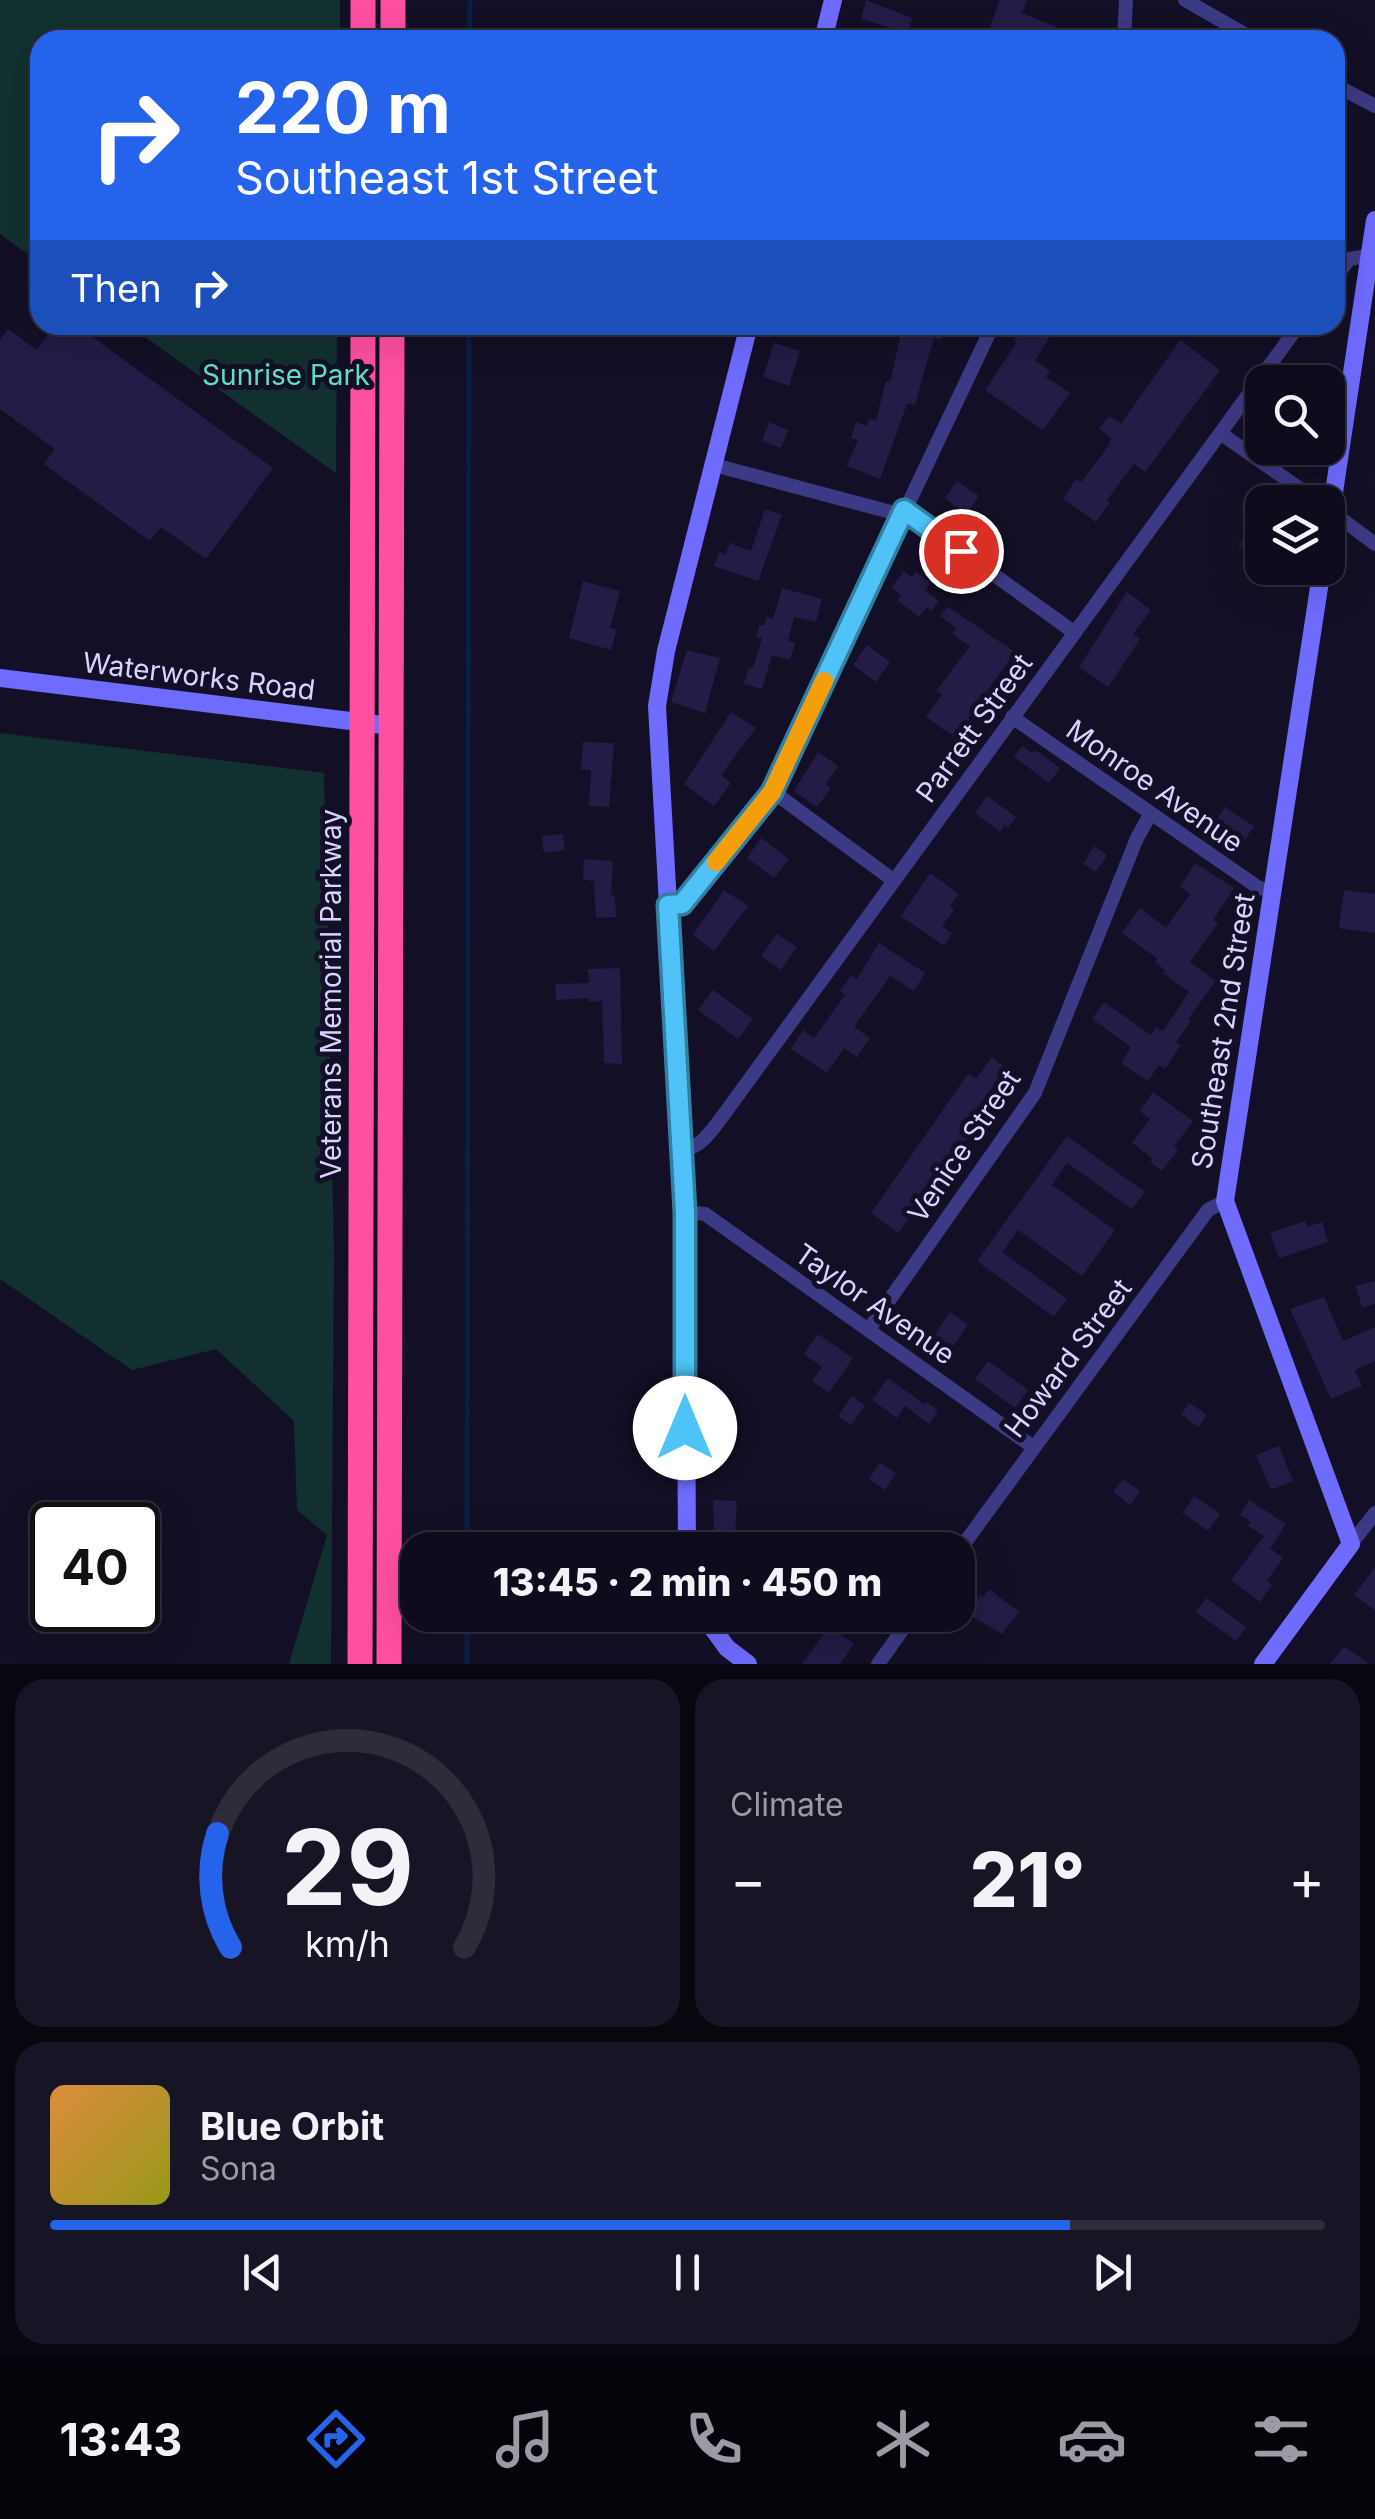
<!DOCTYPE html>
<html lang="en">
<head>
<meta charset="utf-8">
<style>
  :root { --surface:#0e0b1c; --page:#171425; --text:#f1f3f6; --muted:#9b9ba3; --line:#2e2b3b; --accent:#2563eb }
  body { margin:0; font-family:Inter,sans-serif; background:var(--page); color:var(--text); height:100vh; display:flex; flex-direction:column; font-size:38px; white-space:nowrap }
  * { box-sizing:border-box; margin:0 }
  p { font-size:32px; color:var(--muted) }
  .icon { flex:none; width:55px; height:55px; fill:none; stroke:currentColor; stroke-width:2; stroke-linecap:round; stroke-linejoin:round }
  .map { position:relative; height:1664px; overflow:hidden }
  .details { display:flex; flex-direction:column; gap:15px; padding:15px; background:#08060f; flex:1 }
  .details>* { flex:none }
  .hud { position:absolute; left:30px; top:30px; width:1315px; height:305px; border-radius:30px; box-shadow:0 10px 40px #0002,0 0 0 2px var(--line); background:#2563eb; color:#fff; overflow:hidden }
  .controls { position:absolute; left:1245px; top:365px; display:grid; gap:20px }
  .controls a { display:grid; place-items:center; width:100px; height:100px; border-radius:20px; background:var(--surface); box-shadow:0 10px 40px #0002,0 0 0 2px var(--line); font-size:50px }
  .speed { position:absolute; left:30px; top:1502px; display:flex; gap:20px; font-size:50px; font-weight:700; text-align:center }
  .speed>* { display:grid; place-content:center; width:130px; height:130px; border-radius:50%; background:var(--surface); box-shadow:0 10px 40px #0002,0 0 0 2px var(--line); line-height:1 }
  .speed .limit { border:5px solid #111; border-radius:15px; background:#fff; color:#111 }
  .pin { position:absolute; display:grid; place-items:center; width:85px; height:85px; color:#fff; margin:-42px; border:5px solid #fff; border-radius:50%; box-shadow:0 2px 10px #0007 }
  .me { position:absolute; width:110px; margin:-55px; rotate:0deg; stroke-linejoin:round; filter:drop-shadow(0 0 8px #0008) }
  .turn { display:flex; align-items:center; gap:35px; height:210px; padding:0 40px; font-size:45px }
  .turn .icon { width:130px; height:130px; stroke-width:2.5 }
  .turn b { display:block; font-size:70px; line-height:85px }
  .then { display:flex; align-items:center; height:95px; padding:0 40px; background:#0003; gap:20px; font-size:38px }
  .big { font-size:75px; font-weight:800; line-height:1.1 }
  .details .card { flex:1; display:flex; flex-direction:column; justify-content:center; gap:15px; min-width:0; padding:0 35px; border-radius:30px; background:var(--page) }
  .details .dial { align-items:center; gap:0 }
  .dial svg { height:260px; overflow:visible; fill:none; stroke:var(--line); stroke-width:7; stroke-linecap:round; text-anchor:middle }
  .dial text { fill:var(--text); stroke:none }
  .song { display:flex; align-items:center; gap:30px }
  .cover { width:120px; height:120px; border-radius:15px; background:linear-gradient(135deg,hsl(30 70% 55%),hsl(60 70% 35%)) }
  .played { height:10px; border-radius:5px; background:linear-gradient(90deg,var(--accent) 80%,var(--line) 80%) }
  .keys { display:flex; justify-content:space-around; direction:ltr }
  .heat { display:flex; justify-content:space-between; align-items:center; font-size:55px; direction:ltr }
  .details .tiles { flex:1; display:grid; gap:15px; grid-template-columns:1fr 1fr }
  .card:last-child { grid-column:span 2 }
  .trip { position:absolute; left:400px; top:1532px; width:575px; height:100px; border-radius:30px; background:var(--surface); box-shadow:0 10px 40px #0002,0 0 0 2px var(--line); font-weight:800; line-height:100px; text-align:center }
  .tab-bar { display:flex; height:160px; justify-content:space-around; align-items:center; background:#06040b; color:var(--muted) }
  .tab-bar .icon { width:70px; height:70px }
  .tab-bar .selected { color:var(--accent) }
  .tab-bar b { font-size:45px; color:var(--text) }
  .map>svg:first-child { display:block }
  .green { fill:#12302f }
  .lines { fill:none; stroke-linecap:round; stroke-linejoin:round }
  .stream { stroke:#0a1f44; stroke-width:5 }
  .building { fill:#241b47 }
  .street { stroke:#3d3a85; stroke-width:14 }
  .secondary { stroke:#6f6bff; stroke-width:18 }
  .highway { stroke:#ff4fa3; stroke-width:25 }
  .route-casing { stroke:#337fa1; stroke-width:25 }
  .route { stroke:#4fc3f7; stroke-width:18 }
  .slow { stroke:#f59e0b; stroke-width:18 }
  .labels { text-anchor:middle; stroke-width:10; stroke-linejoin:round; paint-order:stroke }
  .park-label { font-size:28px; fill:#5fe0c0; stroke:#130f26 }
  .street-label { font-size:28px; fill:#d9d4ff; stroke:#130f26 }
</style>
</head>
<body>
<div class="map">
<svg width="1375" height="1664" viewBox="0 0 1375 1664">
  <rect width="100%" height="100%" fill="#130f26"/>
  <path class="green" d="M0,0H340V40H40V263L0,234Z
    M128,325H337L336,473Z
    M0,733L324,773L334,1253L331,1664H289L327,1535L297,1510L294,1421L216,1349L132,1370L0,1279Z"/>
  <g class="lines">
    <path class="stream" d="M470,40V0
      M467,1550L469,325
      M467,1664V1615"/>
  </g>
  <path class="building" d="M866,0L912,18L908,33L861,19Z
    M1000,0H1027L1022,13L1088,40H1019L989,29Z
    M55,325H76L273,468L206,559L161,527L150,541L44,464L55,449L0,409V340L8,329L37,350Z
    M903,325H946L941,340L934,338L915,405L907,404L880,479L847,466L858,440L851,438L856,422L867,426L869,419L876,421L886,381L890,382Z
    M1024,325H1058L1035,360L1050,371L1046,377L1070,393L1043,430L985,390L1017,342L1014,340Z
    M1180,340L1220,370L1145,472L1134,464L1107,500L1110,502L1096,522L1063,499L1076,479L1081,482L1109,445L1111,438L1099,429L1109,416L1121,424Z
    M774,343L800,351L789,386L763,377Z
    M769,422L788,430L781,448L762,441Z
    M957,481L979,496L966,514L945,498Z
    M1251,498L1262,507V563L1238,545L1256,521L1241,511Z
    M765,509L782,515L758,581L714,566L719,552L725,555L730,543L751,551Z
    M904,571L912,578L916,572L930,583L925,590L939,601L931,611L927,607L919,617L897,600L901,595L892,587Z
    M583,581L620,591L610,628L617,629L611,650L569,638Z
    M782,588L822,599L816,622L794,617L788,641L795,643L790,660L772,655L762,689L744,684L749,667L753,668L762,638L756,637L759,625L764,626L767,617L773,619Z
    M1127,592L1151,610L1133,634L1140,639L1108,687L1079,667Z
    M948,607L1015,652L968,718L970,719L957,738L926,717L942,695L936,691L970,646L952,634L956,628L940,616Z
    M867,645L890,662L876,682L853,665Z
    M687,650L720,658L705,713L671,702Z
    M731,712L756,728L721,775L731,783L714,806L684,784Z
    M583,742L614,743L609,807L589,806L591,770H581Z
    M1022,746L1032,753L1035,750L1060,768L1049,783L1014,757Z
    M818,752L838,766L826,784L831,788L817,807L794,791Z
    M987,796L1016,817L1008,828L1005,825L1000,832L975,813Z
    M1225,807L1254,826L1239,849L1210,830Z
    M563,834L565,850L544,853L542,836Z
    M761,838L789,859L774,878L747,858Z
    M1094,846L1107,855L1096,872L1083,864Z
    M584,859L613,861L611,896L615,895L616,917L596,918L594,881L583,880Z
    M1195,863L1234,888L1213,920L1218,923L1190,962L1216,981L1188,1019L1191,1021L1176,1042L1181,1045L1165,1069L1159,1065L1148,1081L1121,1063L1131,1047L1092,1019L1104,1002L1151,1035L1156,1027L1163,1031L1189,992L1163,973L1165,970L1155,962L1158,959L1122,933L1140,908L1166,928L1190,894L1180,887Z
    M930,873L959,894L950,906L954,910L942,926L952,933L944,946L901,916Z
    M724,890L748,906L714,951L693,935Z
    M1344,890L1375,894V933L1339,928Z
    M777,934L797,947L781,970L761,956Z
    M879,943L925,973L914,991L890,976L854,1027L870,1038L857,1057L844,1048L827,1073L791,1049L803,1030L814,1038L845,995L840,991L851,975L857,979Z
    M620,968L622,1064L604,1063L602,1001L589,1002V998L556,1000L555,984L589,983L588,969Z
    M713,990L753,1019L738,1039L698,1010Z
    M992,1057L1006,1068L975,1112L983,1118L898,1233L871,1213L968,1074L976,1079Z
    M1153,1092L1193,1121L1174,1147L1178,1150L1162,1171L1150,1162L1153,1159L1132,1143L1150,1119L1140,1111Z
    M1067,1136L1145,1192L1132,1209L1067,1163L1052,1185L1115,1230L1082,1276L1018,1230L1002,1252L1067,1299L1054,1317L977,1261Z
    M1305,1221L1307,1227L1322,1222L1328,1242L1279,1258L1270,1233Z
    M1375,1281V1304L1362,1308L1356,1286Z
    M1324,1297L1343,1341L1375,1327V1361L1355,1370L1362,1386L1331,1399L1290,1309Z
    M950,1312L968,1325L949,1352L931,1340Z
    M818,1334L853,1358L829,1393L812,1381L822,1367L804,1354Z
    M988,1361L1028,1390L1015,1408L975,1379Z
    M888,1378L924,1404L926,1402L938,1410L929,1424L905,1406L897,1418L872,1400Z
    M852,1396L865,1406L851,1425L838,1416Z
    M1190,1403L1207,1415L1198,1427L1181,1414Z
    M1279,1446L1293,1481L1271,1490L1256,1455Z
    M880,1463L896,1473L885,1490L869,1479Z
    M1123,1479L1140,1491L1130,1505L1113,1492Z
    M1194,1496L1220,1514L1208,1531L1183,1513Z
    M713,1500L737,1501L735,1535L746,1534V1550H715Z
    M1249,1500L1286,1524L1270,1548L1283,1558L1267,1581L1272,1585L1260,1602L1231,1580L1264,1536L1248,1526L1251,1522L1240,1515Z
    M1375,1567V1610L1354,1595Z
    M989,1589L1019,1612L1002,1634L966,1613L980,1595L983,1597Z
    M1206,1598L1246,1627L1236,1641L1196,1612Z
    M829,1627L854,1644L840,1664H802Z
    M1344,1646L1369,1664H1330Z"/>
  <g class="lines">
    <path class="street" d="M1185,0L1255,40
      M1124,40L1126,0
      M1335,85L1375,106
      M1335,278L1349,259L1369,256
      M1220,433L1319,502
      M714,465L902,515
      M1328,509L1375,544
      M904,510L1075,633
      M1012,717L1259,888L1272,890
      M772,791L893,880
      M668,905L682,904L772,791L993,325
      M682,1150C701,1148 711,1131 722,1117L1299,325
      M685,1212L705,1214L1033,1447
      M869,1329L1035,1093L1137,838L1151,813
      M1351,1544L1375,1513
      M958,1552L1208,1210L1225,1201
      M878,1664L913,1615"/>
    <path class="secondary" d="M823,40L833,0
      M1328,532L1375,220
      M0,678L391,726
      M687,1550L685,1212L657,706L666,651L749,325
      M703,1615L727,1648L748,1664
      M1263,1664L1351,1544L1225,1201L1322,568"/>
    <path class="highway" d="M363,40V0
      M393,40V0
      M360,1664L363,325
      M389,1664L392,325"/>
  </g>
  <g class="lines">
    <defs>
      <path id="route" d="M685,1428V1212L668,905L682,904L772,792L904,510L961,551"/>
    </defs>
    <use href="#route" class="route-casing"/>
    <use href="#route" class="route"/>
    <path class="slow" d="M716,862L772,792L824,681"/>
  </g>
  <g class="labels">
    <g class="park-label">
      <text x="286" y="385">Sunrise Park</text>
    </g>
    <g class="street-label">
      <text transform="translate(199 676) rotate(7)" y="10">Waterworks Road</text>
      <text transform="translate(974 728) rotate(-54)" y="10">Parrett Street</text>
      <text transform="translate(1155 786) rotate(35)" y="10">Monroe Avenue</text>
      <text transform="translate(331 994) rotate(-90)" y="10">Veterans Memorial Parkway</text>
      <text transform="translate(1223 1031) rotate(-81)" y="10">Southeast 2nd Street</text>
      <text transform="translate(964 1146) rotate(-56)" y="10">Venice Street</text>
      <text transform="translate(875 1304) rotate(35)" y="10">Taylor Avenue</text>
      <text transform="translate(1068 1358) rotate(-53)" y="10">Howard Street</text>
    </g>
  </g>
</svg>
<div class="controls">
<a><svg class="icon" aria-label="search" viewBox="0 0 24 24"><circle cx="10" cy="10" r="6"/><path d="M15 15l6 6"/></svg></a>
<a><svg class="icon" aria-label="layers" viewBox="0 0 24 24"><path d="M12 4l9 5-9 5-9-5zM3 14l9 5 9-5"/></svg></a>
</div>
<div class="speed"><div class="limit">40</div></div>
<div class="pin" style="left:961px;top:551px;background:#d93025"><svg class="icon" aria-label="arrive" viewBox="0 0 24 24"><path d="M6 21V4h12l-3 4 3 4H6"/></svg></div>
<svg class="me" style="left:685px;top:1428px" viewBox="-20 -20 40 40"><circle r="19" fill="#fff"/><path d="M0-13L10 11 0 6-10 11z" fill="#4fc3f7"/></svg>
<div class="trip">13:45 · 2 min · 450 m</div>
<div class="hud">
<div class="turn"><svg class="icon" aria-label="right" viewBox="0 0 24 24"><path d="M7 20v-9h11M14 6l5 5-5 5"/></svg><div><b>220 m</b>Southeast 1st Street</div></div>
<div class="then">Then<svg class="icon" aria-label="right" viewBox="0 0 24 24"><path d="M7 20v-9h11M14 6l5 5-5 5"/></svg></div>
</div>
</div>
<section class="details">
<div class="tiles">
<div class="card dial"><svg viewBox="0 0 100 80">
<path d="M14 69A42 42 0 1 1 86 69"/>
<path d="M14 69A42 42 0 0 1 10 34" stroke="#2563eb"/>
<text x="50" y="56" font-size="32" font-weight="700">29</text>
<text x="50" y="72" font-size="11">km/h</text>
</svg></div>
<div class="card"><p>Climate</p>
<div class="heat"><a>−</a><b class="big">21°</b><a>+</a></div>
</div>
<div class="card">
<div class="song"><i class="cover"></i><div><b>Blue Orbit</b><p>Sona</p></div></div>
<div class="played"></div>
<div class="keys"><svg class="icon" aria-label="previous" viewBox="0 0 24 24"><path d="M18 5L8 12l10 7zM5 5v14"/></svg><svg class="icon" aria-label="pause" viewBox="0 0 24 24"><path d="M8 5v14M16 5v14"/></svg><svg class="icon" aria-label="next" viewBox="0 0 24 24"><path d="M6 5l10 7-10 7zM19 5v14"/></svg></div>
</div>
</div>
</section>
<nav class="tab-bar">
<b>13:43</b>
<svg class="icon selected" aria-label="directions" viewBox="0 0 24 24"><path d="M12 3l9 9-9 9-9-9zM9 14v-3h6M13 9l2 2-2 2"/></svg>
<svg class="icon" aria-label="music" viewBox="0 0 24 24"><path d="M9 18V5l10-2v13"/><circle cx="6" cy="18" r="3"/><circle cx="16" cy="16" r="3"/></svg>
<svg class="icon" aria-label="phone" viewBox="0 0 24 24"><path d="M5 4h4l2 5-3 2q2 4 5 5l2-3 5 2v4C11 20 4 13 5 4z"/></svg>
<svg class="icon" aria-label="climate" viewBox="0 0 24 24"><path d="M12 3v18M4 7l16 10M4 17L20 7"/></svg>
<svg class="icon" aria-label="car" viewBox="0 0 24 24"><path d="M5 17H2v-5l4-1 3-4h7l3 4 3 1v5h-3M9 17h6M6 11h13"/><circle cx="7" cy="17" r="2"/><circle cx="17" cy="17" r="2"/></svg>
<svg class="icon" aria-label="filters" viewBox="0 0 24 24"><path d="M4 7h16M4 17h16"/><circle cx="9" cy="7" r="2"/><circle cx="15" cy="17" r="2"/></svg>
</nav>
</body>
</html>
